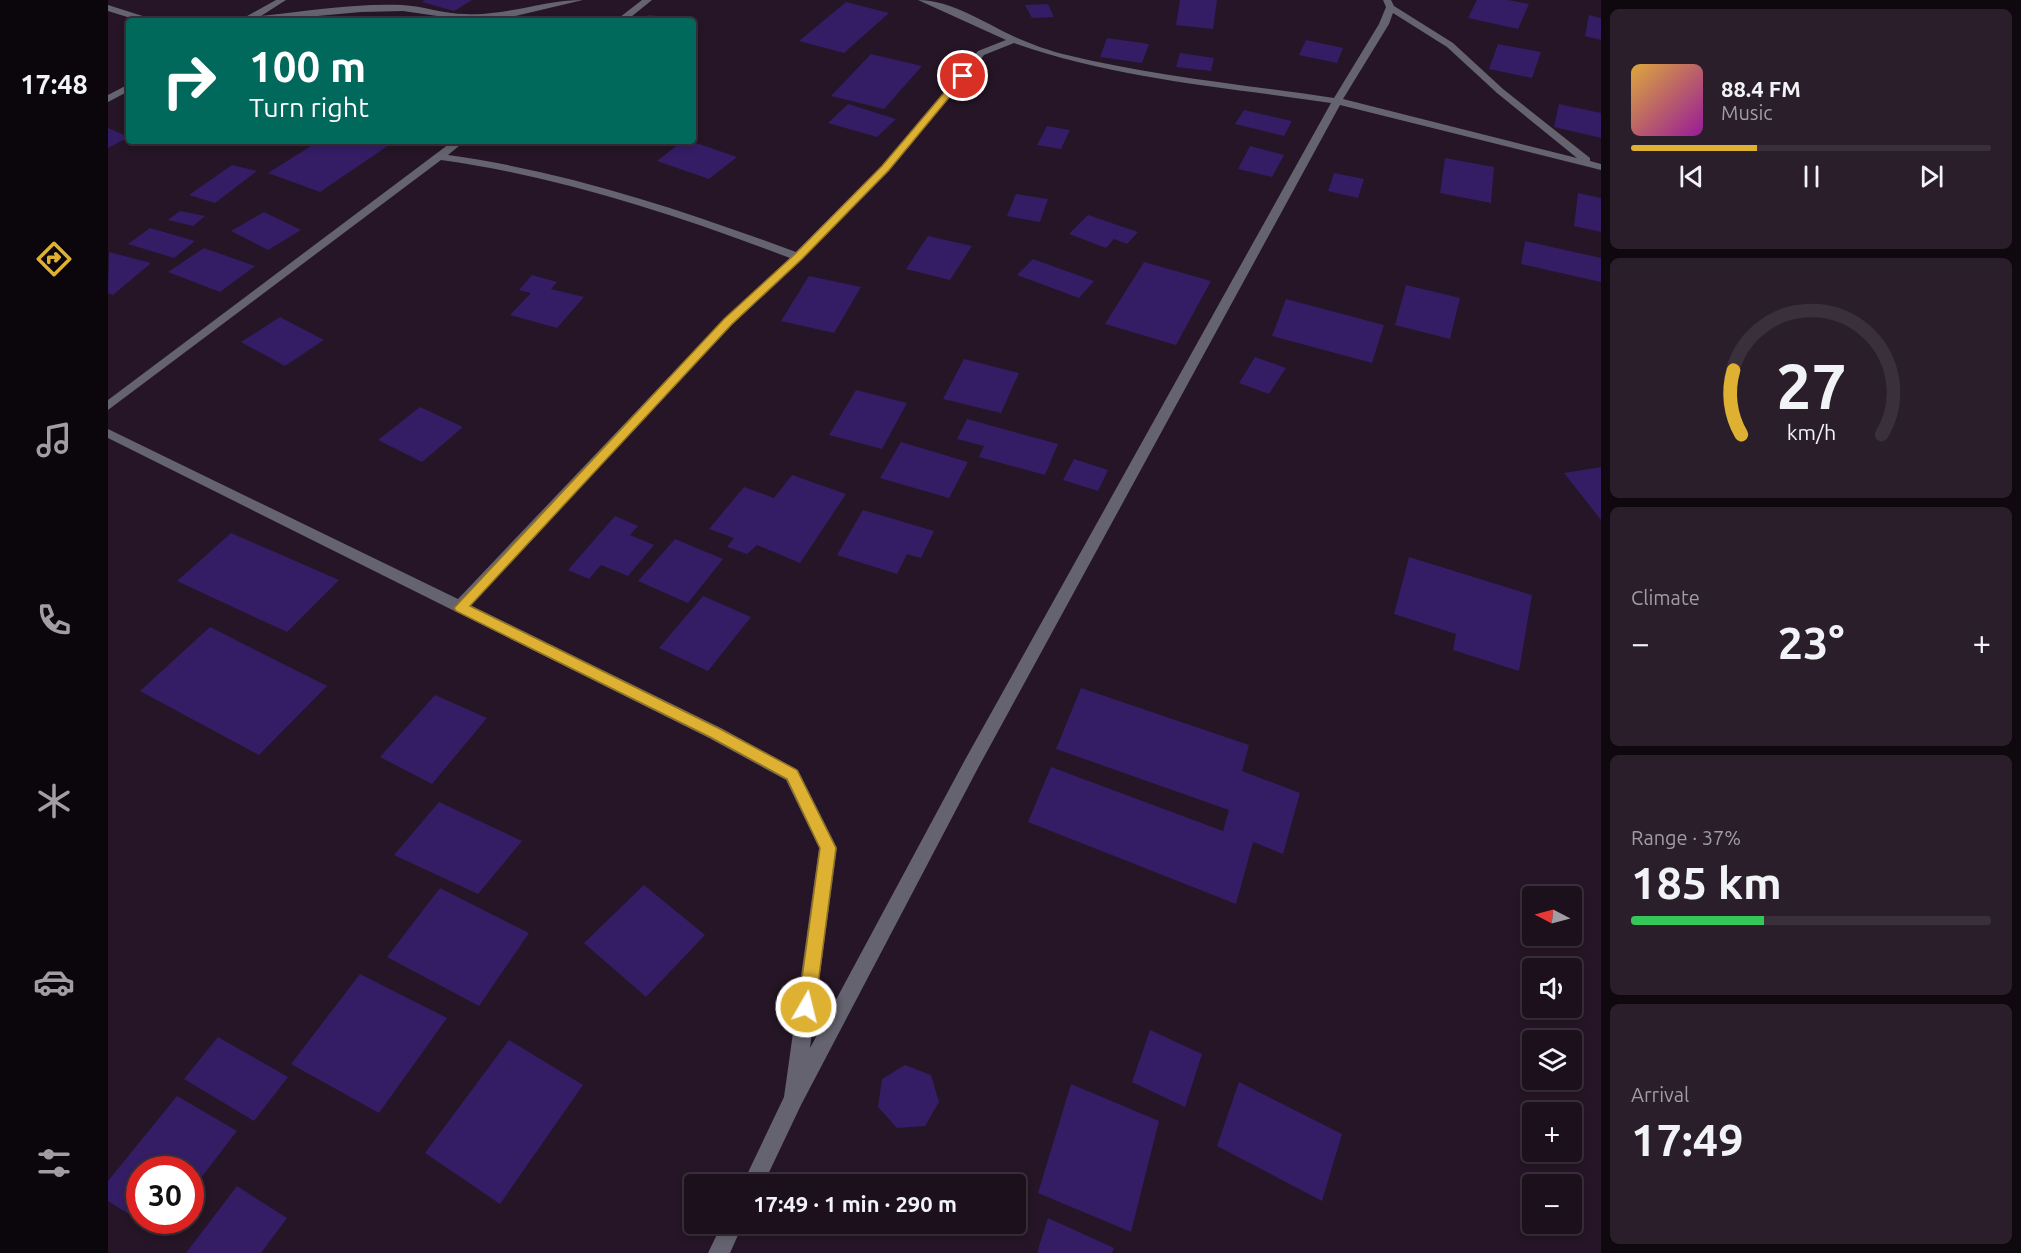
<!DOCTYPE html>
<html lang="en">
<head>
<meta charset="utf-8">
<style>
  :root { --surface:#1c101c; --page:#291e29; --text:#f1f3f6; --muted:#a09da3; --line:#3a303b; --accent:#deb133 }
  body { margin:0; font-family:Ubuntu,sans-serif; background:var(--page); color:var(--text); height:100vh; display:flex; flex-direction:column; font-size:22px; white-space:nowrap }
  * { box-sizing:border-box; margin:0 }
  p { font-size:20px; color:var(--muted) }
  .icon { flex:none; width:33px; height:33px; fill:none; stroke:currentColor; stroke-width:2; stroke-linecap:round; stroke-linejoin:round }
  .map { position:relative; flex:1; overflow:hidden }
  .drawer { display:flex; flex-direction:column; gap:9px; padding:9px; background:#0f090f; width:420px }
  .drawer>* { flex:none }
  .guide { position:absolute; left:18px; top:18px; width:570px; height:126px; border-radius:6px; box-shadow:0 3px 9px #0003,0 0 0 2px var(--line); background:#00695c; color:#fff; overflow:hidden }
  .needle { width:39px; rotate:276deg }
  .buttons { position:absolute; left:1414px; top:886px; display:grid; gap:12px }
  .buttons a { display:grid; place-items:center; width:60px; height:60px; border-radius:6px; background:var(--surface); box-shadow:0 3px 9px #0003,0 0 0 2px var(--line); font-size:30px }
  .speed { position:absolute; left:18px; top:1156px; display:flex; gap:12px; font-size:30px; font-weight:700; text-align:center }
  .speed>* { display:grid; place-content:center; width:78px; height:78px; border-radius:50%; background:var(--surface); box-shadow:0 3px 9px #0003,0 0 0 2px var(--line); line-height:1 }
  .speed .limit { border:9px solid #d22; background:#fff; color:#111 }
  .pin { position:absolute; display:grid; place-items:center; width:51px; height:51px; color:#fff; margin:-26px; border:3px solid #fff; border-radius:50%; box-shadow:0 2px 6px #0007 }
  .me { position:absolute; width:66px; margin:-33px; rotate:8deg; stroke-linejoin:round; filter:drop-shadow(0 0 4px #0008) }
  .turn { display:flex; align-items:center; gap:21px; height:126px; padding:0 24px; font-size:27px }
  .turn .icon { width:78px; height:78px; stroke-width:2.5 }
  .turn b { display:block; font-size:42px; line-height:51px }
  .big { font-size:45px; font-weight:600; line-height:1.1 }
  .drawer .tile { flex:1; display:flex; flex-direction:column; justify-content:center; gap:9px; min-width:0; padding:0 21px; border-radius:9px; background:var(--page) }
  .drawer .dial { align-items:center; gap:0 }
  .dial svg { height:156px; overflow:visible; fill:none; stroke:var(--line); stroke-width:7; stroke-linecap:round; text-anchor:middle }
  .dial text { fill:var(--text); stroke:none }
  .song { display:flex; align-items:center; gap:18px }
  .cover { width:72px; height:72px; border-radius:9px; background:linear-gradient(135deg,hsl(40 70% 55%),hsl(300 70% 35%)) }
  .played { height:6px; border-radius:3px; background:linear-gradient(90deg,var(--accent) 35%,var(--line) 35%) }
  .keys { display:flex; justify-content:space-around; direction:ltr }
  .heat { display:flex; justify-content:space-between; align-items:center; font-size:33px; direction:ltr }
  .charge { height:9px; border-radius:4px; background:linear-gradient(90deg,#34c759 37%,var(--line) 0) }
  .trip { position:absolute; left:576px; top:1174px; width:342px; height:60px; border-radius:6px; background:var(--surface); box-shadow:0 3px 9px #0003,0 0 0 2px var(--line); font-weight:600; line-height:60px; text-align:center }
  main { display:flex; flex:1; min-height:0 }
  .dock { display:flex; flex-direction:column; width:108px; justify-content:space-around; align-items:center; background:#0b060b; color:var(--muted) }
  .dock .icon { width:42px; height:42px }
  .dock .active { color:var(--accent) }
  .dock b { font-size:27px; color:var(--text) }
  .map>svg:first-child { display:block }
  .building { fill:#341d64 }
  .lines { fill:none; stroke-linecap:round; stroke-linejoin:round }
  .minor { fill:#64636f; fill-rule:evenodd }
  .route { fill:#deb133; stroke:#907321; stroke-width:1.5 }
</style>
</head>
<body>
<main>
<nav class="dock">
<b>17:48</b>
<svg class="icon active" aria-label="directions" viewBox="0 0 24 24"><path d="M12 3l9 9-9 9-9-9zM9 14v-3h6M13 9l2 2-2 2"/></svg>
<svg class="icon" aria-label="music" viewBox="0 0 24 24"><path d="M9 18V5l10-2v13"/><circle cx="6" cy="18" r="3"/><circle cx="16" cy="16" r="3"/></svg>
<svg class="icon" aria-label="phone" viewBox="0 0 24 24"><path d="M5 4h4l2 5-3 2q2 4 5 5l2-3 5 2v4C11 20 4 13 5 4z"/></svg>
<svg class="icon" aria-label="climate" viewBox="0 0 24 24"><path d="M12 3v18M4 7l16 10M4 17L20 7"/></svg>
<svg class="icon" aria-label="car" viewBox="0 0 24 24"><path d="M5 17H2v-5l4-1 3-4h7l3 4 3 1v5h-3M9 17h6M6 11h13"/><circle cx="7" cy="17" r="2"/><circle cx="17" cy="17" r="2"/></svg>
<svg class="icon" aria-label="filters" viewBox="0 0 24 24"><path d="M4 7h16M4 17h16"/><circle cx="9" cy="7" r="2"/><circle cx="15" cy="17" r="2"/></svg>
</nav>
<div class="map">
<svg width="1493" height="1253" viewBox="0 0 1493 1253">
  <rect width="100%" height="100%" fill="#251526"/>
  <path class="building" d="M317,0H364L346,11L314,2Z
    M1072,0H1109L1105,29L1068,25Z
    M1369,0H1400L1421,4L1410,29L1360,18Z
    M738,2L781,13L736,53L691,41Z
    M940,4L946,17L924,18L917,5Z
    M540,15L572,18L570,21H536Z
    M1481,15L1493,18V40L1477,36Z
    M999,38L1041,44L1034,63L992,57Z
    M1198,40L1235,48L1229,63L1191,55Z
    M1390,44L1433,52L1424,78L1381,69Z
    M1072,53L1106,58L1103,71L1068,67Z
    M763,54L814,66L776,109L723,96Z
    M740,104L788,119L769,137L720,123Z
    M1451,104L1493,113V138L1446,127Z
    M1136,110L1184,121L1176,136L1127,124Z
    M939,126L962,130L953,149L929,145Z
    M0,128L21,137L0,148Z
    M211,141H268L281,145L212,192L160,173Z
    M575,141H582L629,157L601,179L549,161Z
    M1142,146L1176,155L1164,177L1130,169Z
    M1337,158L1386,167L1383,203L1332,193Z
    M124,165L149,171L107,203L81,195Z
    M1226,173L1256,179L1250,198L1220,191Z
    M1470,193L1493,198V232L1466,226Z
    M908,194L940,199L932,222L899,216Z
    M72,211L97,216L85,226L60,220Z
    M156,212L193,230L160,250L123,231Z
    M980,215L1030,232L1019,244L1006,239L998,248L961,234Z
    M42,228L87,241L66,258L20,244Z
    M820,236L864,246L842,280L798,269Z
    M1417,241L1493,258V282L1413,264Z
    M96,248L147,266L112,292L60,272Z
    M1,252L43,263L5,295L0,293Z
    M925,259L986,281L971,298L909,275Z
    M1036,262L1103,281L1068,345L997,324Z
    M424,275L449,282L443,289L476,297L449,328L402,315L423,293L411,290Z
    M701,276L753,287L726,333L673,321Z
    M1298,285L1352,298L1342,339L1287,325Z
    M1178,299L1276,325L1264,363L1164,336Z
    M172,317L216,340L177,366L133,342Z
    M1147,357L1178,368L1161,394L1131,383Z
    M856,359L911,373L893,413L835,399Z
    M748,390L799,403L774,449L721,435Z
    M312,407L355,427L314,462L270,440Z
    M859,419L950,444L937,475L871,457L876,446L849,439Z
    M793,442L860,462L841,498L772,478Z
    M966,459L1000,470L990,491L955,480Z
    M1493,467V520L1456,473Z
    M684,475L738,494L692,563L649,545L639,554L619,547L626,538L601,529L636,487L666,498Z
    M755,510L826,531L813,558L799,554L789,574L729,555Z
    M507,516L530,526L522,535L546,545L520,576L493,565L481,579L460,570Z
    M123,533L231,580L179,632L69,581Z
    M567,539L615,559L580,603L530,581Z
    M1301,557L1424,595L1411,671L1345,650L1348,634L1286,614Z
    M595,596L643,617L600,671L551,648Z
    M102,627L219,686L151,755L32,691Z
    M973,688L1141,745L1134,771L1192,793L1175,854L1145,842L1128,904L920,822L943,767L1115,831L1121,810L948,749Z
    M327,695L379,718L324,784L272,757Z
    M331,802L414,841L370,894L286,855Z
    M536,885L597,935L538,997L476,943Z
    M332,888L421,933L371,1006L279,957Z
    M252,974L339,1018L271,1113L183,1064Z
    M1042,1030L1094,1054L1077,1107L1024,1082Z
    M110,1037L180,1077L146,1121L76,1079Z
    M401,1040L475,1085L392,1204L317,1153Z
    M797,1065L823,1075L831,1102L817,1126L789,1128L770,1107L774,1079Z
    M1131,1082L1234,1134L1214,1201L1109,1146Z
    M963,1084L1051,1121L1023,1232L930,1193Z
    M69,1096L129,1131L82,1192V1170H32V1221H60L51,1233L0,1201V1181Z
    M129,1186L179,1218L153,1253H78Z
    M940,1218L1006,1248L1004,1253H929Z"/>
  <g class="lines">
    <path class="minor" d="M168,0H178L153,16C199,11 247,3 294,5C315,6 336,14 358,14C398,16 436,0 475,0L399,18L357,20L295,11L253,12L155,21L132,20Z
      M534,0H544L518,21H507Z
      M810,0C843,0 877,23 907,37C923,44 942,51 959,55C1044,76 1139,85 1226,98L1271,24L1278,7L1275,0H1283L1286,6L1345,43L1395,89L1482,158V161L1493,164V170L1232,105L870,768L693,1105L655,1185H634L676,1097L711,848L678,780L601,738L0,438V429L350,599L616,319L682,258C568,215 454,177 333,160L0,410V400L345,141H357L340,155C461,172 574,210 688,252L773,167L870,51L898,40ZM1285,13L1339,47L1389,93L1469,158L1235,99L1281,24ZM906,43C1008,79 1117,87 1223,103L858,758L702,1048L729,848L690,770L613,728L362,605L624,325L694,259L781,171L876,55Z
      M0,5L44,19L46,21H32L0,11Z
      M21,84V91L0,102V95Z
      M614,1224H635L622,1253H600Z"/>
  </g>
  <path class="route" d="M852,74L859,76L781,170L694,259L624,324L362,606L612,729L689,770L728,848L707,1007L704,1013L698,1016L692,1013L690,1007L712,848L679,779L602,737L348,611L346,608L616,319L686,255L774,166Z"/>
</svg>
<div class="buttons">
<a><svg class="needle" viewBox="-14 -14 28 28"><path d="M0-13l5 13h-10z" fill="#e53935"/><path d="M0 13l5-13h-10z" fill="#a09da3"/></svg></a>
<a><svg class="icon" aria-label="sound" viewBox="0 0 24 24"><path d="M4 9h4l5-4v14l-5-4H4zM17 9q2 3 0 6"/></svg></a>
<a><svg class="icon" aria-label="layers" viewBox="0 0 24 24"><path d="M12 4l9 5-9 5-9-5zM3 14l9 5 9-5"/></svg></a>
<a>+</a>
<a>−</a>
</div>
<div class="speed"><div class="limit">30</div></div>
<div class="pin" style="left:855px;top:76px;background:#d93025"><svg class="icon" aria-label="arrive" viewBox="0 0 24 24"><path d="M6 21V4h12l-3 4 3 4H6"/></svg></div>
<svg class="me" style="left:698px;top:1007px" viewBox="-20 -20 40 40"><circle r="17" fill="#deb133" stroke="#fff" stroke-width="3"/><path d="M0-11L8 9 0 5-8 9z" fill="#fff"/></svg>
<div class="trip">17:49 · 1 min · 290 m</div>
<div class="guide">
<div class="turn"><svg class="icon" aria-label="right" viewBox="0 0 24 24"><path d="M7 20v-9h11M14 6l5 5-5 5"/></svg><div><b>100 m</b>Turn right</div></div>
</div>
</div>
<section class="drawer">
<div class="tile">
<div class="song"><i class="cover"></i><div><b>88.4 FM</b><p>Music</p></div></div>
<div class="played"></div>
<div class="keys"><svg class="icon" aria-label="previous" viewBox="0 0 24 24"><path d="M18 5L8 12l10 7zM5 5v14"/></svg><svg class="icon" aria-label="pause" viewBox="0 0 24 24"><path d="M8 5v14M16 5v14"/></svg><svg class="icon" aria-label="next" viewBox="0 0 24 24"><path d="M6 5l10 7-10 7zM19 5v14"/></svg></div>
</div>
<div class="tile dial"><svg viewBox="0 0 100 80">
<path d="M14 69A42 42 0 1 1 86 69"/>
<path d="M14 69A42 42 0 0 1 10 36" stroke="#deb133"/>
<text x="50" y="56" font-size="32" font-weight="700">27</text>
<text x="50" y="72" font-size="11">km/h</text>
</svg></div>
<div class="tile"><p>Climate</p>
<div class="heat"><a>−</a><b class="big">23°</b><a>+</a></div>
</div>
<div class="tile"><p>Range · 37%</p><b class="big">185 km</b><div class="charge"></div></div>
<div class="tile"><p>Arrival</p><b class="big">17:49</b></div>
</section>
</main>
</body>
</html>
